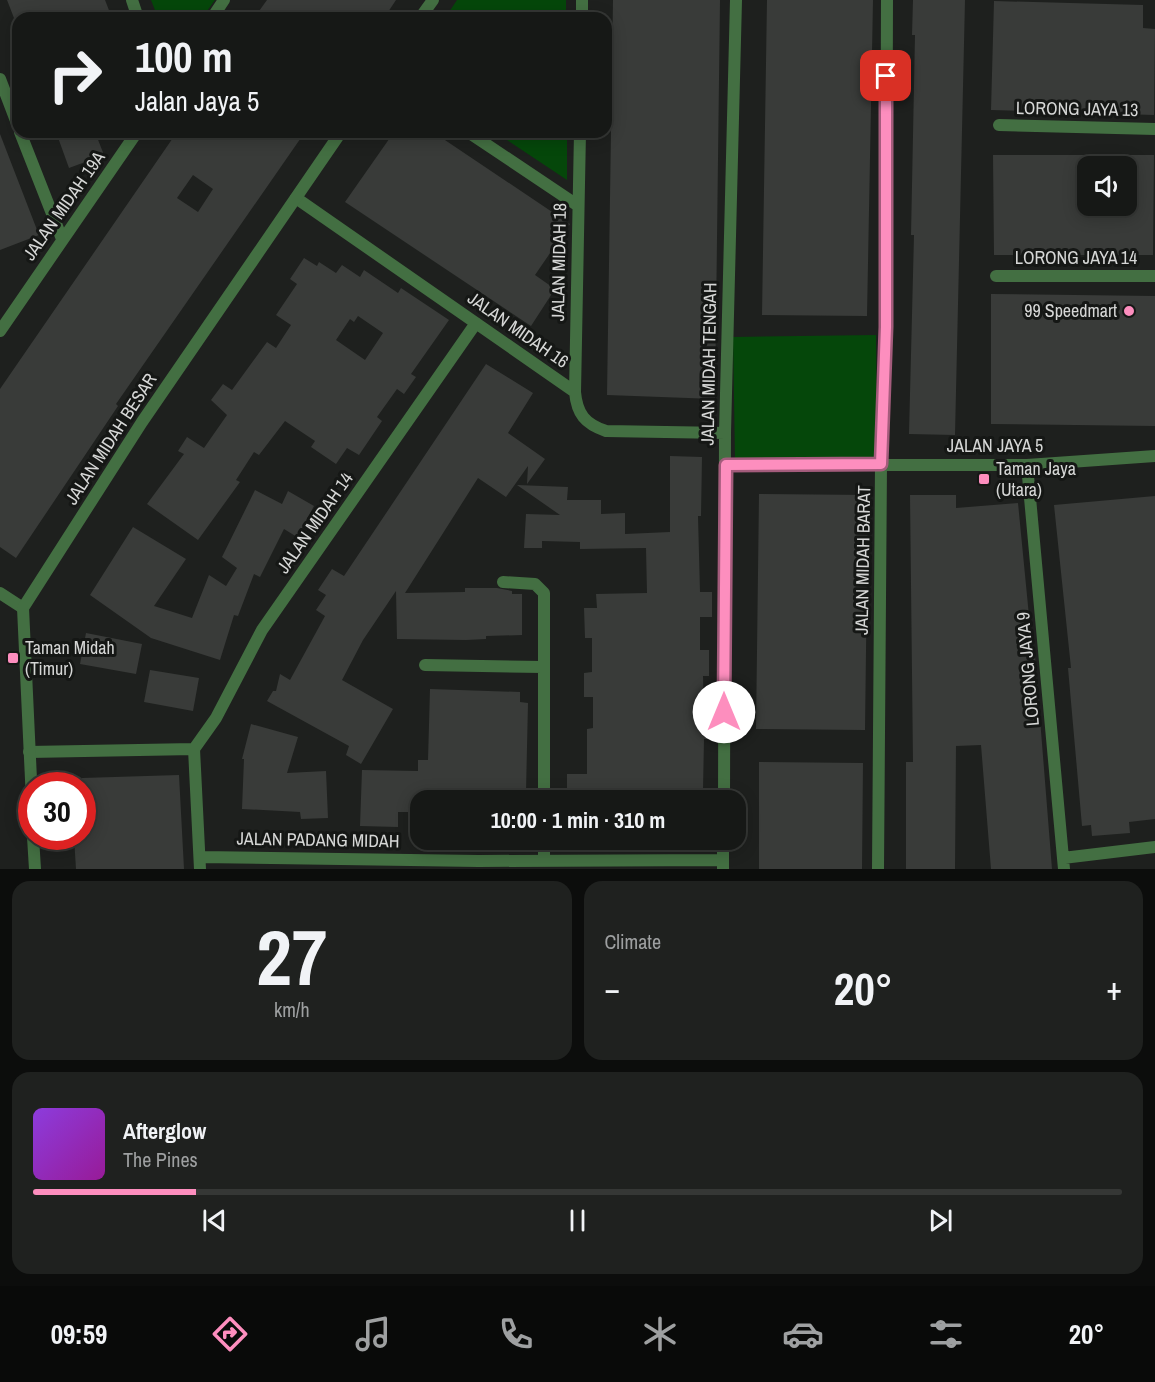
<!DOCTYPE html>
<html lang="en">
<head>
<meta charset="utf-8">
<style>
  :root { --surface:#161816; --page:#1f211f; --text:#f1f3f6; --muted:#9ea0a1; --line:#353735; --accent:#fd8ebe }
  body { margin:0; font-family:"Archivo Narrow",sans-serif; background:var(--page); color:var(--text); height:100vh; display:flex; flex-direction:column; font-size:22px; white-space:nowrap }
  * { box-sizing:border-box; margin:0 }
  p { font-size:20px; color:var(--muted) }
  .icon { flex:none; width:33px; height:33px; fill:none; stroke:currentColor; stroke-width:2; stroke-linecap:round; stroke-linejoin:round }
  .map { position:relative; height:869px; overflow:hidden }
  .side { display:flex; flex-direction:column; gap:12px; padding:12px; background:#0c0d0c; flex:1 }
  .side>* { flex:none }
  .hud { position:absolute; left:12px; top:12px; width:600px; height:126px; border-radius:18px; box-shadow:0 3px 15px #0003,0 0 0 2px var(--line); background:#161816; color:var(--text); overflow:hidden }
  .controls { position:absolute; left:1077px; top:156px; display:grid; gap:12px }
  .controls a { display:grid; place-items:center; width:60px; height:60px; border-radius:12px; background:var(--surface); box-shadow:0 3px 15px #0003,0 0 0 2px var(--line); font-size:30px }
  .speed { position:absolute; left:18px; top:772px; display:flex; gap:12px; font-size:30px; font-weight:700; text-align:center }
  .speed>* { display:grid; place-content:center; width:78px; height:78px; border-radius:50%; background:var(--surface); box-shadow:0 3px 15px #0003,0 0 0 2px var(--line); line-height:1 }
  .speed .limit { border:9px solid #d22; background:#fff; color:#111 }
  .pin { position:absolute; display:grid; place-items:center; width:51px; height:51px; color:#fff; margin:-26px; border-radius:12px; box-shadow:0 3px 9px #0006 }
  .me { position:absolute; width:66px; margin:-33px; rotate:0deg; stroke-linejoin:round; filter:drop-shadow(0 0 4px #0008) }
  .turn { display:flex; align-items:center; gap:21px; height:126px; padding:0 24px; font-size:27px }
  .turn .icon { width:78px; height:78px; stroke-width:2.5 }
  .turn b { display:block; font-size:42px; line-height:51px }
  .big { font-size:45px; font-weight:700; line-height:1.1 }
  .side .tile { flex:1; display:flex; flex-direction:column; justify-content:center; gap:9px; min-width:0; padding:0 21px; border-radius:18px; background:var(--page) }
  .side .dial { align-items:center; gap:0 }
  .dial b { font-size:78px; line-height:1 }
  .song { display:flex; align-items:center; gap:18px }
  .cover { width:72px; height:72px; border-radius:9px; background:linear-gradient(135deg,hsl(270 70% 55%),hsl(300 70% 35%)) }
  .played { height:6px; border-radius:3px; background:linear-gradient(90deg,var(--accent) 15%,var(--line) 15%) }
  .keys { display:flex; justify-content:space-around; direction:ltr }
  .heat { display:flex; justify-content:space-between; align-items:center; font-size:33px; direction:ltr }
  .side .tiles { flex:1; display:grid; gap:12px; grid-template-columns:1fr 1fr }
  .tile:last-child { grid-column:span 2 }
  .trip { position:absolute; left:410px; top:790px; width:336px; height:60px; border-radius:18px; background:var(--surface); box-shadow:0 3px 15px #0003,0 0 0 2px var(--line); font-weight:700; line-height:60px; text-align:center }
  .tab-bar { display:flex; height:96px; justify-content:space-around; align-items:center; background:#090a09; color:var(--muted) }
  .tab-bar .icon { width:42px; height:42px }
  .tab-bar .on { color:var(--accent) }
  .tab-bar b { font-size:27px; color:var(--text) }
  .map>svg:first-child { display:block }
  .green { fill:#05470a }
  .building { fill:#393b39; fill-rule:evenodd }
  .lines { fill:none; stroke-linecap:round; stroke-linejoin:round }
  .minor { stroke:#436f42; stroke-width:12 }
  .tertiary { stroke:#436f42; stroke-width:12 }
  .route-casing { stroke:#a45c7c; stroke-width:15 }
  .route { stroke:#fd8ebe; stroke-width:10 }
  .poi-dot { fill:#fd8ebe; stroke:#151715; stroke-width:2 }
  .labels { text-anchor:middle; stroke-width:6; stroke-linejoin:round; paint-order:stroke }
  .street-label { font-size:18px; fill:#d6d7d6; stroke:#151715 }
  .poi-label { font-size:18px; fill:#d6d7d6; stroke:#151715; text-anchor:start }
</style>
</head>
<body>
<div class="map">
<svg width="1155" height="869" viewBox="0 0 1155 869">
  <rect width="100%" height="100%" fill="#1e201e"/>
  <path class="green" d="M151,0H215L202,18H158Z
    M457,0H566V18H445Z
    M495,132H567V180Z
    M876,335L877,458L735,460L733,337Z"/>
  <path class="building" d="M7,0H105L112,18H14Z
    M267,0H396L384,18H254Z
    M613,0H720L715,399L607,395Z
    M767,0H873L867,316L762,315Z
    M913,0H965L955,435L909,434L914,235H911L915,35H912Z
    M994,1L1143,5V28L1155,29L1154,115L991,110Z
    M56,132H95L104,155L69,168Z
    M177,132H305L116,404L118,406L16,558L0,547V389ZM193,175L213,189L198,212L177,198Z
    M394,132H433L570,224L535,275L555,289L531,326L345,202Z
    M0,134L39,235L0,250Z
    M993,155H1088V206H1126V155H1154L1153,255H994Z
    M304,258L317,266L319,262L336,273L342,265L360,277L364,270L398,293L401,288L449,320L411,374L416,377L404,394L397,389L377,417L382,421L359,455L347,448L336,464L311,447L315,441L285,421L259,455L254,452L236,480L240,482L198,540L147,504L184,454L178,451L187,437L204,448L227,415L211,400L223,384L232,390L267,342L276,348L291,325L276,315L297,284L290,279ZM358,316L383,333L365,360L336,340L350,319L354,322Z
    M991,294L1155,296V426L991,424Z
    M486,364L533,393L508,433L545,459L527,484L528,466L506,497L478,478L405,593L465,592V588H497L512,591V594H522V635L486,636V639L466,640L397,639L396,591L363,640L342,680L393,709L361,764L346,755L349,746L267,701L273,691H276L280,674L290,680L325,616L316,610L326,595L318,590L332,569L344,576Z
    M670,456L702,457L701,516H698L700,592H712V617H700V650H709V676H703L704,712H712V739H704L703,790H698V801H567V774H587V729L593,728V697H584V673L592,672V638H585L584,608H597L596,594L647,593L646,548L580,549V542L542,541V548H524L526,514L560,515L517,485L568,487L567,500H601V514L625,513V534L670,532Z
    M255,490L282,504L288,491L314,506L297,537L284,529L260,577L254,574L238,616L234,615L220,660L151,638L90,595L133,527L186,559L154,606L192,618L209,575L226,586L237,568L222,557Z
    M759,494L868,495L865,730L756,729Z
    M910,495H956V508L1018,503L1033,657L1035,656L1052,869H991L981,745L956,746L955,869H906V762H913Z
    M1155,496V819L1129,822L1130,833L1092,836L1091,825L1082,826L1068,668H1071L1054,505Z
    M86,633L142,644L136,674L80,664Z
    M150,670L199,678L193,711L144,702Z
    M430,689L520,692V702L528,703L526,792L461,791V801H420V812H398V827L360,826L362,770L418,771V760H428Z
    M251,724L298,737L287,773L326,771L328,818L301,819L300,812L242,809L244,759H242Z
    M759,762L863,763L862,869H759Z
    M179,775L184,869H76L74,837H82V778Z"/>
  <g class="lines">
    <path class="minor" d="M132,0L138,18
      M212,18L224,0
      M582,18V0
      M0,79L18,126
      M999,125L1155,129
      M20,132L62,239
      M468,132L577,205
      M296,198L575,392C577,414 585,424 606,431L725,433
      M996,276H1155
      M0,331L137,132
      M575,392L580,132
      M726,465H1027L1155,456
      M1027,465L1064,869
      M503,582L535,584L544,593V801
      M0,593L23,608
      M425,665L543,667
      M29,752L194,749
      M724,801L725,433L736,0
      M544,840V860
      M200,857L479,861L723,860
      M1063,858L1155,847
      M200,869L194,749L216,718L262,630L476,323
      M723,869V840
      M878,869L881,464L886,327L887,0"/>
    <path class="tertiary" d="M420,18L433,0
      M32,801L23,608L142,422L341,132
      M33,837L35,869"/>
  </g>
  <g class="lines">
    <defs>
      <path id="route" d="M724,712L726,465L881,464L886,327V76"/>
    </defs>
    <use href="#route" class="route-casing"/>
    <use href="#route" class="route"/>
  </g>
  <g class="poi-dot">
    <circle cx="1129" cy="311" r="6"/>
    <rect x="978" y="473" width="12" height="12" rx="3"/>
    <rect x="7" y="652" width="12" height="12" rx="3"/>
  </g>
  <g class="labels">
    <g class="street-label">
      <text transform="translate(1077 109) rotate(1)" y="6">LORONG JAYA 13</text>
      <text transform="translate(64 206) rotate(-55)" y="6">JALAN MIDAH 19A</text>
      <text x="1076" y="264">LORONG JAYA 14</text>
      <text transform="translate(559 262) rotate(-89)" y="6">JALAN MIDAH 18</text>
      <text transform="translate(518 330) rotate(35)" y="6">JALAN MIDAH 16</text>
      <text transform="translate(709 364) rotate(-89)" y="6">JALAN MIDAH TENGAH</text>
      <text transform="translate(111 439) rotate(-57)" y="6">JALAN MIDAH BESAR</text>
      <text x="995" y="452">JALAN JAYA 5</text>
      <text transform="translate(315 523) rotate(-55)" y="6">JALAN MIDAH 14</text>
      <text transform="translate(863 560) rotate(-89)" y="6">JALAN MIDAH BARAT</text>
      <text transform="translate(1028 669) rotate(-95)" y="6">LORONG JAYA 9</text>
      <text transform="translate(318 840) rotate(1)" y="6">JALAN PADANG MIDAH</text>
    </g>
    <g class="poi-label">
      <text x="1117" y="317" text-anchor="end">99 Speedmart</text>
      <text x="996" y="475">Taman Jaya<tspan x="996" dy="21">(Utara)</tspan></text>
      <text x="25" y="654">Taman Midah<tspan x="25" dy="21">(Timur)</tspan></text>
    </g>
  </g>
</svg>
<div class="controls">
<a><svg class="icon" aria-label="sound" viewBox="0 0 24 24"><path d="M4 9h4l5-4v14l-5-4H4zM17 9q2 3 0 6"/></svg></a>
</div>
<div class="speed"><div class="limit">30</div></div>
<div class="pin" style="left:886px;top:76px;background:#d93025"><svg class="icon" aria-label="arrive" viewBox="0 0 24 24"><path d="M6 21V4h12l-3 4 3 4H6"/></svg></div>
<svg class="me" style="left:724px;top:712px" viewBox="-20 -20 40 40"><circle r="19" fill="#fff"/><path d="M0-13L10 11 0 6-10 11z" fill="#fd8ebe"/></svg>
<div class="trip">10:00 · 1 min · 310 m</div>
<div class="hud">
<div class="turn"><svg class="icon" aria-label="right" viewBox="0 0 24 24"><path d="M7 20v-9h11M14 6l5 5-5 5"/></svg><div><b>100 m</b>Jalan Jaya 5</div></div>
</div>
</div>
<section class="side">
<div class="tiles">
<div class="tile dial"><b>27</b><p>km/h</p></div>
<div class="tile"><p>Climate</p>
<div class="heat"><a>−</a><b class="big">20°</b><a>+</a></div>
</div>
<div class="tile">
<div class="song"><i class="cover"></i><div><b>Afterglow</b><p>The Pines</p></div></div>
<div class="played"></div>
<div class="keys"><svg class="icon" aria-label="previous" viewBox="0 0 24 24"><path d="M18 5L8 12l10 7zM5 5v14"/></svg><svg class="icon" aria-label="pause" viewBox="0 0 24 24"><path d="M8 5v14M16 5v14"/></svg><svg class="icon" aria-label="next" viewBox="0 0 24 24"><path d="M6 5l10 7-10 7zM19 5v14"/></svg></div>
</div>
</div>
</section>
<nav class="tab-bar">
<b>09:59</b>
<svg class="icon on" aria-label="directions" viewBox="0 0 24 24"><path d="M12 3l9 9-9 9-9-9zM9 14v-3h6M13 9l2 2-2 2"/></svg>
<svg class="icon" aria-label="music" viewBox="0 0 24 24"><path d="M9 18V5l10-2v13"/><circle cx="6" cy="18" r="3"/><circle cx="16" cy="16" r="3"/></svg>
<svg class="icon" aria-label="phone" viewBox="0 0 24 24"><path d="M5 4h4l2 5-3 2q2 4 5 5l2-3 5 2v4C11 20 4 13 5 4z"/></svg>
<svg class="icon" aria-label="climate" viewBox="0 0 24 24"><path d="M12 3v18M4 7l16 10M4 17L20 7"/></svg>
<svg class="icon" aria-label="car" viewBox="0 0 24 24"><path d="M5 17H2v-5l4-1 3-4h7l3 4 3 1v5h-3M9 17h6M6 11h13"/><circle cx="7" cy="17" r="2"/><circle cx="17" cy="17" r="2"/></svg>
<svg class="icon" aria-label="filters" viewBox="0 0 24 24"><path d="M4 7h16M4 17h16"/><circle cx="9" cy="7" r="2"/><circle cx="15" cy="17" r="2"/></svg>
<b>20°</b>
</nav>
</body>
</html>
